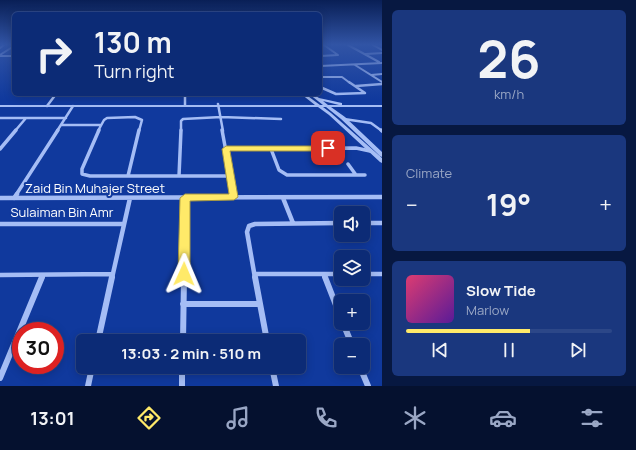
<!DOCTYPE html>
<html lang="en">
<head>
<meta charset="utf-8">
<style>
  :root { --surface:#0c2b76; --page:#1a377e; --text:#f1f3f6; --muted:#9aa7c5; --line:#2c4788; --accent:#ffea69 }
  body { margin:0; font-family:Manrope,sans-serif; background:var(--page); color:var(--text); height:100vh; display:flex; flex-direction:column; font-size:15px; white-space:nowrap }
  * { box-sizing:border-box; margin:0 }
  p { font-size:13px; color:var(--muted) }
  .icon { flex:none; width:22px; height:22px; fill:none; stroke:currentColor; stroke-width:2; stroke-linecap:round; stroke-linejoin:round }
  .map { position:relative; flex:1; overflow:hidden }
  .side { display:flex; flex-direction:column; gap:10px; padding:10px; background:#071841; width:254px }
  .side>* { flex:none }
  .banner { position:absolute; left:12px; top:12px; width:310px; height:84px; border-radius:6px; box-shadow:0 2px 10px #0003,0 0 0 1px var(--line); background:#0c2b76; color:var(--text); overflow:hidden }
  .controls { position:absolute; left:334px; top:206px; display:grid; gap:8px }
  .controls a { display:grid; place-items:center; width:36px; height:36px; border-radius:6px; background:var(--surface); box-shadow:0 2px 10px #0003,0 0 0 1px var(--line); font-size:20px }
  .speed { position:absolute; left:12px; top:322px; display:flex; gap:8px; font-size:20px; font-weight:700; text-align:center }
  .speed>* { display:grid; place-content:center; width:52px; height:52px; border-radius:50%; background:var(--surface); box-shadow:0 2px 10px #0003,0 0 0 1px var(--line); line-height:1 }
  .speed .limit { border:6px solid #d22; background:#fff; color:#111 }
  .pin { position:absolute; display:grid; place-items:center; width:34px; height:34px; color:#fff; margin:-17px; border-radius:8px; box-shadow:0 2px 6px #0006 }
  .me { position:absolute; width:44px; margin:-22px; rotate:1deg; stroke-linejoin:round; filter:drop-shadow(0 0 3px #0008) }
  .turn { display:flex; align-items:center; gap:14px; height:84px; padding:0 16px; font-size:18px }
  .turn .icon { width:52px; height:52px; stroke-width:2.5 }
  .turn b { display:block; font-size:28px; line-height:34px }
  .big { font-size:30px; font-weight:700; line-height:1.1 }
  .side .card { flex:1; display:flex; flex-direction:column; justify-content:center; gap:6px; min-width:0; padding:0 14px; border-radius:6px; background:var(--page) }
  .side .dial { align-items:center; gap:0 }
  .dial b { font-size:52px; line-height:1 }
  .song { display:flex; align-items:center; gap:12px }
  .cover { width:48px; height:48px; border-radius:6px; background:linear-gradient(135deg,hsl(340 70% 55%),hsl(270 70% 35%)) }
  .played { height:4px; border-radius:2px; background:linear-gradient(90deg,var(--accent) 60%,var(--line) 60%) }
  .keys { display:flex; justify-content:space-around; direction:ltr }
  .heat { display:flex; justify-content:space-between; align-items:center; font-size:22px; direction:ltr }
  .trip { position:absolute; left:76px; top:334px; width:230px; height:40px; border-radius:6px; background:var(--surface); box-shadow:0 2px 10px #0003,0 0 0 1px var(--line); font-weight:700; line-height:40px; text-align:center }
  .tabs { display:flex; height:64px; justify-content:space-around; align-items:center; background:#05112f; color:var(--muted) }
  .tabs .icon { width:28px; height:28px }
  .tabs .active { color:var(--accent) }
  .tabs b { font-size:18px; color:var(--text) }
  main { display:flex; flex:1; min-height:0 }
  .map>svg:first-child { display:block }
  .lines { fill:none; stroke-linecap:round; stroke-linejoin:round }
  .minor-far4 { stroke:#a5bdf5; stroke-width:2 }
  .minor-far3 { stroke:#a5bdf5; stroke-width:2.5 }
  .minor-far2 { stroke:#a5bdf5; stroke-width:3.5 }
  .minor-far1 { stroke:#a5bdf5; stroke-width:4.5 }
  .minor { stroke:#a5bdf5; stroke-width:6 }
  .tertiary { fill:#a5bdf5; fill-rule:evenodd }
  .route { fill:#ffea69; stroke:#a69844 }
  .labels { text-anchor:middle; stroke-width:4; stroke-linejoin:round; paint-order:stroke }
  .street-label { font-size:13px; fill:#fff; stroke:#10399d }
</style>
</head>
<body>
<main>
<div class="map">
<svg width="382" height="386" viewBox="0 0 382 386">
  <rect width="100%" height="100%" fill="#10399d"/>
  <g class="lines">
    <path class="minor-far4" d="M348,45L379,62
      M373,45L382,50
      M0,48L4,45
      M365,54L382,53
      M0,55L14,46
      M0,56H14
      M320,56L338,55L324,45
      M355,65L382,82
      M320,66L382,63
      M371,75L382,74
      M320,77H342L350,83"/>
    <path class="minor-far3" d="M356,86L382,84
      M320,87L336,94L365,93L349,82
      M92,94H149
      M185,94V105
      M218,104L223,131
      M47,106L56,94
      M0,118H66
      M344,119L371,123L382,131
      M61,125H101
      M15,131L26,118
      M57,131L73,106
      M98,131L104,120L107,118L135,117L142,120L139,131
      M181,131V121L183,119L221,117L281,119"/>
    <path class="minor-far2" d="M99,130L82,169V174L90,176H128
      M222,130L234,195
      M381,130L382,131
      M0,149L16,130
      M226,149L356,148L370,151
      M271,149L279,170L287,175H365
      M348,164L356,175
      M128,176H230
      M128,176L139,130
      M179,176L181,130
      M16,195L58,130"/>
    <path class="minor-far1" d="M233,194L234,197
      M0,198L382,197
      M14,198L17,194
      M283,198L293,223
      M363,223H382
      M0,224H124
      M255,274H341
      M324,274L325,278
      M363,274H382
      M0,275L113,274
      M42,278L43,275
      M112,278L130,198
      M184,278L185,197
      M255,278L247,232L249,226L255,224L341,223"/>
    <path class="minor" d="M255,277L267,341
      M325,277L341,318
      M183,304H260
      M343,323L352,345
      M98,341L112,277
      M183,341L184,277
      M182,367V386
      M272,367L276,386
      M360,367L368,386
      M0,378L42,277
      M88,386L92,367"/>
    <path class="tertiary" d="M301,94H305L320,105H323L309,94H313L319,98L342,103V105H382V107H331L345,117L382,152V157L380,156L341,119L326,107H323L331,113L382,158V163L380,162L329,115L318,107H0V105H315ZM323,101L339,105H328Z"/>
  </g>
  <linearGradient id="sky" x2="0" y2="1"><stop stop-color="#091f56"/><stop offset="0.45" stop-color="#3154a5"/><stop offset="1" stop-color="#3154a5" stop-opacity="0"/></linearGradient>
  <rect width="382" height="99" fill="url(#sky)"/>
  <path class="route" d="M226,146H328L332,148L328,151H230L238,197L234,200L190,201V274L188,277L184,279L180,277L178,274L180,198L185,194H229L222,149Z"/>
  <g class="labels">
    <g class="street-label">
      <text x="95" y="193">Zaid Bin Muhajer Street</text>
      <text x="62" y="217">Sulaiman Bin Amr</text>
    </g>
  </g>
</svg>
<div class="controls">
<a><svg class="icon" aria-label="sound" viewBox="0 0 24 24"><path d="M4 9h4l5-4v14l-5-4H4zM17 9q2 3 0 6"/></svg></a>
<a><svg class="icon" aria-label="layers" viewBox="0 0 24 24"><path d="M12 4l9 5-9 5-9-5zM3 14l9 5 9-5"/></svg></a>
<a>+</a>
<a>−</a>
</div>
<div class="speed"><div class="limit">30</div></div>
<div class="pin" style="left:328px;top:148px;background:#d93025"><svg class="icon" aria-label="arrive" viewBox="0 0 24 24"><path d="M6 21V4h12l-3 4 3 4H6"/></svg></div>
<svg class="me" style="left:184px;top:274px" viewBox="-20 -20 40 40"><path d="M0-17L14 15 0 8-14 15z" fill="#ffea69" stroke="#fff" stroke-width="4"/></svg>
<div class="trip">13:03 · 2 min · 510 m</div>
<div class="banner">
<div class="turn"><svg class="icon" aria-label="right" viewBox="0 0 24 24"><path d="M7 20v-9h11M14 6l5 5-5 5"/></svg><div><b>130 m</b>Turn right</div></div>
</div>
</div>
<section class="side">
<div class="card dial"><b>26</b><p>km/h</p></div>
<div class="card"><p>Climate</p>
<div class="heat"><a>−</a><b class="big">19°</b><a>+</a></div>
</div>
<div class="card">
<div class="song"><i class="cover"></i><div><b>Slow Tide</b><p>Marlow</p></div></div>
<div class="played"></div>
<div class="keys"><svg class="icon" aria-label="previous" viewBox="0 0 24 24"><path d="M18 5L8 12l10 7zM5 5v14"/></svg><svg class="icon" aria-label="pause" viewBox="0 0 24 24"><path d="M8 5v14M16 5v14"/></svg><svg class="icon" aria-label="next" viewBox="0 0 24 24"><path d="M6 5l10 7-10 7zM19 5v14"/></svg></div>
</div>
</section>
</main>
<nav class="tabs">
<b>13:01</b>
<svg class="icon active" aria-label="directions" viewBox="0 0 24 24"><path d="M12 3l9 9-9 9-9-9zM9 14v-3h6M13 9l2 2-2 2"/></svg>
<svg class="icon" aria-label="music" viewBox="0 0 24 24"><path d="M9 18V5l10-2v13"/><circle cx="6" cy="18" r="3"/><circle cx="16" cy="16" r="3"/></svg>
<svg class="icon" aria-label="phone" viewBox="0 0 24 24"><path d="M5 4h4l2 5-3 2q2 4 5 5l2-3 5 2v4C11 20 4 13 5 4z"/></svg>
<svg class="icon" aria-label="climate" viewBox="0 0 24 24"><path d="M12 3v18M4 7l16 10M4 17L20 7"/></svg>
<svg class="icon" aria-label="car" viewBox="0 0 24 24"><path d="M5 17H2v-5l4-1 3-4h7l3 4 3 1v5h-3M9 17h6M6 11h13"/><circle cx="7" cy="17" r="2"/><circle cx="17" cy="17" r="2"/></svg>
<svg class="icon" aria-label="filters" viewBox="0 0 24 24"><path d="M4 7h16M4 17h16"/><circle cx="9" cy="7" r="2"/><circle cx="15" cy="17" r="2"/></svg>
</nav>
</body>
</html>
